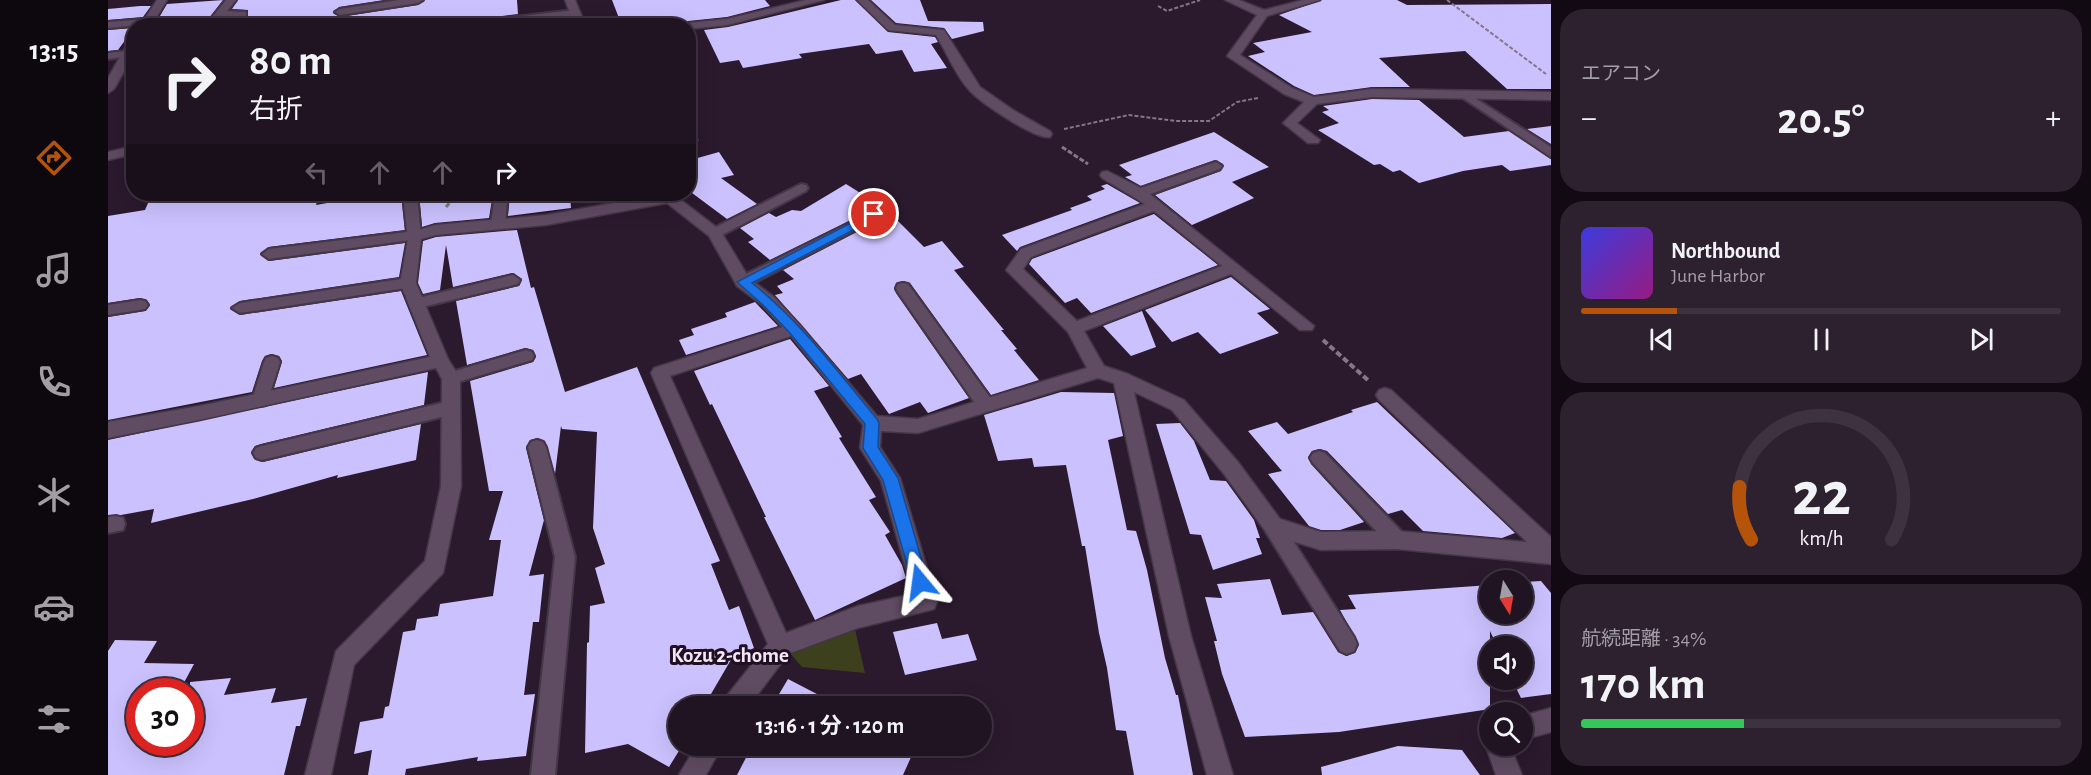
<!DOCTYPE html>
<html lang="ja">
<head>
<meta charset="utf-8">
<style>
  :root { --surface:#201322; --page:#2d202f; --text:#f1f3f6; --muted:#a29ea5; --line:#3d3240; --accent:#b45309 }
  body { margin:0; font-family:"Alegreya Sans","Noto Sans JP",sans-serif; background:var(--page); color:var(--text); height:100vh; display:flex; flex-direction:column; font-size:22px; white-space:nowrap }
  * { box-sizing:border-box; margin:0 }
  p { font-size:20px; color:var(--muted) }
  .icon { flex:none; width:33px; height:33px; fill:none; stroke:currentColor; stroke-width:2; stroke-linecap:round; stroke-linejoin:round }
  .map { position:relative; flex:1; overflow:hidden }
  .details { display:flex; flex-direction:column; gap:9px; padding:9px; background:#120a13; width:540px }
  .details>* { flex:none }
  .top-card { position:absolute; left:18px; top:18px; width:570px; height:183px; border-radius:24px; box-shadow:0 6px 24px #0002,0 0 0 2px var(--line); background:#201322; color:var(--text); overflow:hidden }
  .needle { width:39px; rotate:169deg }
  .fabs { position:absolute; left:1371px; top:570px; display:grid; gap:12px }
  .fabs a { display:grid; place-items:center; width:54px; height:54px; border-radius:50%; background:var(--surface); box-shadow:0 6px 24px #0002,0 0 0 2px var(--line); font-size:30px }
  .speed { position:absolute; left:18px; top:678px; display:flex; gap:12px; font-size:30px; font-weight:700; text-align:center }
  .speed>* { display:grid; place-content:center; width:78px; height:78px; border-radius:50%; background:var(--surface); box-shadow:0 6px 24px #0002,0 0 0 2px var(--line); line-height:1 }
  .speed .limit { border:9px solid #d22; background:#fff; color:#111 }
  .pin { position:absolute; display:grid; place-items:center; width:51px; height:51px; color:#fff; margin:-26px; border:3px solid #fff; border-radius:50%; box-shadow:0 2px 6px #0007 }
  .me { position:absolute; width:66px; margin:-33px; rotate:344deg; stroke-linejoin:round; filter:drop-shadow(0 0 4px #0008) }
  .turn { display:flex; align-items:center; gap:21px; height:126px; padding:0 24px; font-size:27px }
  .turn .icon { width:78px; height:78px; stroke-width:2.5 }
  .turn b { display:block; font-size:42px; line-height:51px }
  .lanes { display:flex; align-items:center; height:57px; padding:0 24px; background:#0003; justify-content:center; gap:30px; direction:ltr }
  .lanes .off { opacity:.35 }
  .big { font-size:45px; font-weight:700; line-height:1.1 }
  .details .card { flex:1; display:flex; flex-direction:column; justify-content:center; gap:9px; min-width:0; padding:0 21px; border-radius:24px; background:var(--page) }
  .details .dial { align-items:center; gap:0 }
  .dial svg { height:156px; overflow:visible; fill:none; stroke:var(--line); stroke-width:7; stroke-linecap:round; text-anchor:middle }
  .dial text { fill:var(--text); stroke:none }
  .song { display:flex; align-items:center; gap:18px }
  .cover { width:72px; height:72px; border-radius:9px; background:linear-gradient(135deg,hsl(240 70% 55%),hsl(310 70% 35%)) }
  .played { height:6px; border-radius:3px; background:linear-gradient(90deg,var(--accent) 20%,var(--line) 20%) }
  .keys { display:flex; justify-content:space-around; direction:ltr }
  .heat { display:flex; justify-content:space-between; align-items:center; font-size:33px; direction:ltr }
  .charge { height:9px; border-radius:4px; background:linear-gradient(90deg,#34c759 34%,var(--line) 0) }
  .trip { position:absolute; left:560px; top:696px; width:324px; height:60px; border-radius:30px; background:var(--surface); box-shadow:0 6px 24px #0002,0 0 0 2px var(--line); font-weight:700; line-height:60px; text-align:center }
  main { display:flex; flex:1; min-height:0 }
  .tab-bar { display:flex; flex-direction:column; width:108px; justify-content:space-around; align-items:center; background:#0d080e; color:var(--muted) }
  .tab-bar .icon { width:42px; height:42px }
  .tab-bar .current { color:var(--accent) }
  .tab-bar b { font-size:27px; color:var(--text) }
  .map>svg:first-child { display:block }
  .green { fill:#3c401c }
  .building { fill:#cbc1fe }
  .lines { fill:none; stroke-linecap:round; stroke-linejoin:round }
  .lane-casing { stroke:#443647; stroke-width:4 }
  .street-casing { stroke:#443647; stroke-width:3 }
  .path-far2 { stroke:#857688; stroke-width:2; stroke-dasharray:4 2; stroke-linecap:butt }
  .path-far1 { stroke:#857688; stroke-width:3; stroke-dasharray:5 2; stroke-linecap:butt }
  .path { stroke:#857688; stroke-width:4; stroke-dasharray:6 3; stroke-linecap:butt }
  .lane { fill:#5f4b62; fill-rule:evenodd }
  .street { fill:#5f4b62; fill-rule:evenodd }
  .route { fill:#1a73e8; stroke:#114b97; stroke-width:1.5 }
  .labels { text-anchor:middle; stroke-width:6; stroke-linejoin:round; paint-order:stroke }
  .near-neighbourhood-label { font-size:21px; font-weight:bold; fill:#f3e7f5; stroke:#211024 }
</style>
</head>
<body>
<main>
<nav class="tab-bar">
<b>13:15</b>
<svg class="icon current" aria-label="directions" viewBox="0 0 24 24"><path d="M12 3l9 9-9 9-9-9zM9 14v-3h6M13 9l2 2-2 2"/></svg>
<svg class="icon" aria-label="music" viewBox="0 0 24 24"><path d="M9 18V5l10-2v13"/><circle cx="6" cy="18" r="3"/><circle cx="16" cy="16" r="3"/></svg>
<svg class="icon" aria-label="phone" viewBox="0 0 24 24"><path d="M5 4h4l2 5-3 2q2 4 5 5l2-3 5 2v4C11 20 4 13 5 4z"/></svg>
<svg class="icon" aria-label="climate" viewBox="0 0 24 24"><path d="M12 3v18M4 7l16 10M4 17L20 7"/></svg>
<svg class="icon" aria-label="car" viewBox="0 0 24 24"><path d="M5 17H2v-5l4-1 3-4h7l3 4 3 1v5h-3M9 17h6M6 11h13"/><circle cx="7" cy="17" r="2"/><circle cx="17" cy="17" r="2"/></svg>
<svg class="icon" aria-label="filters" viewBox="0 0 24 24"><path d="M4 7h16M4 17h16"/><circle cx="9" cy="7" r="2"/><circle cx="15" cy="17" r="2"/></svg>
</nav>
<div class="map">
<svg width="1443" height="775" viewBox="0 0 1443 775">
  <rect width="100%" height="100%" fill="#2b192e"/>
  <path class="green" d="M746,625L757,673L694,667L680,651Z"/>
  <path class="building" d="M115,0L95,26H46L59,4Z
    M130,0H276L231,7L225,13L232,17L310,5L317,0H409L410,14L362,20L344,26H111L116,19L140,18V10L124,9Z
    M504,0H657L662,6L619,17L580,21L573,26H514Z
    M733,0H747L780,32L827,37L830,42L823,44L839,68L806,72L794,50L768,54L761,44L691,54L694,58L635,68L631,60L612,63L596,30L620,27Z
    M763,0H812L820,21L875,22L876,31L844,39L836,28L788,23Z
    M1214,0H1289L1299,5L1443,4V89H1399L1357,51L1271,58L1302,87H1264L1206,95L1186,86L1140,56L1157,52L1145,43L1204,32L1171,15Z
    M32,6H43L35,17L0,20V9Z
    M26,28L10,50L0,51V30Z
    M1264,99L1311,100L1356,137L1401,131L1443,159V165L1402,171L1394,165L1355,171L1311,183L1292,170L1285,172L1272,164L1266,165L1210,130L1231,123L1214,112L1221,110L1215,106Z
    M1443,126V144L1419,129Z
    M1106,132L1161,167L1124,182L1146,198L1084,225L1047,195L1113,171L1115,164L1107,160L1033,186L1017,177L1024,175L1011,165Z
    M611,152L626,175L613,178L649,204L619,219L580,190V154L586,159Z
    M738,184L778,209L816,247L834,241L856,267L846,270L896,330H893L909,349L906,350L931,380L883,395L802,283L795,281L788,283L786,289L788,293L861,398L820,413L812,402L781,414L753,374L740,379L667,295L675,293L669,286L686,279L675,270L772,220L775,216L773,211L765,209L662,260L640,242L646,239L632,228L661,213L668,217L684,210L693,211Z
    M999,184L1032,203L912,247L909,251L894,235L964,210L962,208L984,200L979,196L997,189L993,186Z
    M44,194H87L83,203L130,194H200V203L209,202L208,205L269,194H293L297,230L161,247L152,254L161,261L297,243L291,277L132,301L122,309L132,315L293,291L319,355L166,388L174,361L171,356L163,354L157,356L154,361L144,392L0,420V317L37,311L42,305L39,300L32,298L0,303V216L37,210Z
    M311,194H385L381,218L327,223L314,227Z
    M402,194H462L463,208L400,216Z
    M1046,214L1110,265L983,313L969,298L957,303L921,264L924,259Z
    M409,230L423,288L426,287L457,392L529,367L612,561L603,564L621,610L631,606L646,648L624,658L596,706H570V746H574L561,767L520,744L477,753L479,643L481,642L482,606L497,603L487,568L497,564L485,528L489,432L454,429L453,426L447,474L437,441L430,438L422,440L418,448L436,520L421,576L436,574L431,622H425L416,695L427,694L418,756L369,761L370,757L298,769L297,775H260L264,750L246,754L252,722L275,718L277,707L281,706L295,632L307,630L309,619L330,616L332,604L385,596L393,540H381L395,491H381L362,381L425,362L428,357L425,350L417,348L359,365L348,301L411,286L414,279L404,273L345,287L338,245L332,290L315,294L310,283L315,241L328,237Z
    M1123,277L1162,309L1149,313L1171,333L1112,354L1090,332L1064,342L1037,310Z
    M647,302L670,326L578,355L571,340L586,335L583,329L619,317L617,313Z
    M1034,311L1048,347L1023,356L995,326Z
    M682,339L721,386L706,391L734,437L731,438L768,497L761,500L782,532L777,535L794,565L798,578L707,620L656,517H658L604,404L602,405L586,371Z
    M320,372L316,405L153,444L147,446L143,452L146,459L155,462L313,424L308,460L229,478L230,475L145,499L43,523L46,509L13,515H0V440Z
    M953,392L1006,393L1015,436L1000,440L1019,530L1028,531L1039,570L1057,658L1068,695H1070L1085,775H1026L1018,731L1008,730L999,668L991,633L977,546H974L958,465L926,467L924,458L890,461L876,415Z
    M1269,402L1407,533L1394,538L1315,531L1294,510L1280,514L1219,451L1212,449L1204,451L1200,457L1203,464L1256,522L1232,530H1213L1201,526L1160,474L1174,471L1140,431L1169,422L1180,434L1245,412L1243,410Z
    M1072,423L1086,441L1102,480L1118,481L1146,520L1152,538H1148L1154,554L1105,570L1093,535L1082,534L1048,424Z
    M1162,579L1174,615L1205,612L1230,652L1238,656L1247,653L1251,645L1232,610L1248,609L1240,595L1382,585V614H1414V582L1433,581L1443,593V694L1413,698L1404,680H1414V646H1389L1382,631V709L1231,732L1137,737L1114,674L1106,641H1109L1097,597L1114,598L1109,584Z
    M829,623L834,639L860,634L869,660L797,675L785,632Z
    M7,640L49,641L36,663L86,664L71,692H32V742H82V682L123,678L116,695L168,688L163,703L199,698L192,726H188L176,775H0V651Z
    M680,679L732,706H664Z
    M644,746H808L795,775H629Z
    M1290,746L1354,750L1372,775H1214L1213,767Z"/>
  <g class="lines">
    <defs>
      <path id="lane" d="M118,0H128L119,11L138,12V16L115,17L108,26H97Z
        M291,0H315L310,3L232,15L227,12L232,9Z
        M467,10L472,13L471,15L384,26L357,25L362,22Z
        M40,19L44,20V24L0,28V22Z
        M19,51L24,54L23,56L0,59V53Z
        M1356,91L1443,147V157L1352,96L1350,94Z
        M580,136L587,137L589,140L580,144Z
        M1108,162L1114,166L1112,169L1037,196H1027L1025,193L1027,190Z
        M693,184L698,185L700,188L698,191L612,236H602L600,233L602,230Z
        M295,194H309L313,236L311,239L161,259L154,254L161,249L299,232Z
        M387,194H400L397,223L390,227L383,223Z
        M766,211L771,212L773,215L771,218L640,286H630L628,282L630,278Z
        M405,275L412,280L410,284L310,308L302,303L310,298Z
        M300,278L307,283L305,287L132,313L124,308L132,303Z
        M795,283L800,284L883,399L885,404L883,409L877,411L871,409L790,292L788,288L790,284Z
        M32,300L37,301L40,305L37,309L0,315V305Z
        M418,350L424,352L426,356L424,360L343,384L337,382L335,378L337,374Z
        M164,356L170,358L172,362L160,400L158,405L152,406L146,405L144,400L156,362L158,358Z
        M342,401L348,403L350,408L348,413L342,415L154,460L148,458L145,453L148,448L154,446Z
        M429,440L435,442L438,447L467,557L447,775H423L447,557L420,447L423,442Z
        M1211,451L1217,453L1296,534L1299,540L1296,546L1289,549L1282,546L1205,463L1202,458L1205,453Z
        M8,516L15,518L17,524L15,530L0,533V517Z
        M1165,518L1172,520L1246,637L1249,644L1246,651L1239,654L1232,651L1158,532L1156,526L1158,520Z"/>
      <path id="street" d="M49,0H59L43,26H32Z
        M457,0H467L478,26H467Z
        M698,0H716L619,25L580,29V26H575L580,23L619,19Z
        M749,0H760L787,25L836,30L872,87L905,110L942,131L944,134L942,137C928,140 873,103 862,91C848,76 839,53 828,35L780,30Z
        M1117,0H1131L1156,10L1195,0H1212L1159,16L1132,55L1184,88L1206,97L1264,89L1443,92V100L1264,97L1209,104L1189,123L1212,140L1210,143H1200L1175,123L1196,102L1176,94L1119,56L1149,15Z
        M26,40V54L6,89L0,93V78L20,43Z
        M26,146V154L0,160V152Z
        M999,171L1037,190L1206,326L1204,330H1192L1123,274L976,331L996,366L1020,374L1076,400L1130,462L1172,519L1213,532L1289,531L1419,542L1271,400L1268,395L1271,390L1277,388L1283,390L1443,537V564L1289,549L1213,550L1165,535L1158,532L1116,474L1064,410L1026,392L1083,636L1125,775H1099L1061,636L1006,383L990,378L810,433L773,431L772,447L792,478L829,602L826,609L750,628L680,654L641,706H615L618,697L660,644L543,373L546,368L674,327L654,305L629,286L601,236L559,203L438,225L328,235L313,239L308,283L340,359L352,378L353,486L335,573L246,665L223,775H197L228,651L317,561L333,486L334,379L328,368L91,420L0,438V422L91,406L322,357L292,283L301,233L327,225L438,215L551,195L550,194H565L612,230L641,278L666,297L692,325L769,416L810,419L979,368L960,332L898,270L913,249L1037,204L994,178L992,175L994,172ZM1046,211L1114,266L969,321L915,269L923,257ZM683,336L755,425L752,448L773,481L805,594L750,606L678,633L562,376Z
        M1443,708V732L1414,740V716Z
        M1381,737L1382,746H1402L1414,775H1388L1378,746Z
        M588,746H614L598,775H571Z"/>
    </defs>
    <use href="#lane" class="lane-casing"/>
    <use href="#street" class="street-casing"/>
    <path class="path-far2" d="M1339,0L1438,74
      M1050,6L1059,11L1092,0
      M956,129L1021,115L1069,121H1101L1129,102L1150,98"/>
    <path class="path-far1" d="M954,147L980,164
      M338,207L349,194"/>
    <path class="path" d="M1215,340L1261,381"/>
    <use href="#lane" class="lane"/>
    <use href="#street" class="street"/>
  </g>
  <path class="route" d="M766,211L772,214L770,217L644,283C692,321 730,372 769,419L771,423L770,447L790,478L820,582L818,587L812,589L806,587L804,582L775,480L755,448L757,424L681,332L655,305L629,282Z"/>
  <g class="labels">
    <g class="near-neighbourhood-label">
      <text x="622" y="662">Kozu 2-chome</text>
    </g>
  </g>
</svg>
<div class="fabs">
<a><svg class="needle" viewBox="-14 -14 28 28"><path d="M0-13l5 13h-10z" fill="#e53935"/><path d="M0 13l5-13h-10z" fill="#a29ea5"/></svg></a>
<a><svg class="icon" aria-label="sound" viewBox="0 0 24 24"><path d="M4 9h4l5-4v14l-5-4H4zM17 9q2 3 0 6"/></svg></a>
<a><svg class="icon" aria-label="search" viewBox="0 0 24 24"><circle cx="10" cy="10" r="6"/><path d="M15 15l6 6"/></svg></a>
</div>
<div class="speed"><div class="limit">30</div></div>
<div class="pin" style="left:766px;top:214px;background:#d93025"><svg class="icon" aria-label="arrive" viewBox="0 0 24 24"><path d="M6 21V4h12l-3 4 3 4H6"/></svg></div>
<svg class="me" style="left:812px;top:582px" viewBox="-20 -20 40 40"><path d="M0-17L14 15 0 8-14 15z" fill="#1a73e8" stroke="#fff" stroke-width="4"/></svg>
<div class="trip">13:16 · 1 分 · 120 m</div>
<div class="top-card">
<div class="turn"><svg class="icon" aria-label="right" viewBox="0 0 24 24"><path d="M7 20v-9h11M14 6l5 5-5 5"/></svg><div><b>80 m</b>右折</div></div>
<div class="lanes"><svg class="icon off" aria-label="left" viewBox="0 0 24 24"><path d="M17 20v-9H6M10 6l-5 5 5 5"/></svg><svg class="icon off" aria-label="ahead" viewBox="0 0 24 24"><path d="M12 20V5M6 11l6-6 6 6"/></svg><svg class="icon off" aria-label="ahead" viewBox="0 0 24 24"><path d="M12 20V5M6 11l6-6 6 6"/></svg><svg class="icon" aria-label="right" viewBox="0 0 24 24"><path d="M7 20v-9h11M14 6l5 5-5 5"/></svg></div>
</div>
</div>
<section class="details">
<div class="card"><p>エアコン</p>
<div class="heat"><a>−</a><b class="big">20.5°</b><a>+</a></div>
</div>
<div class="card">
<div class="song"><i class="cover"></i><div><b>Northbound</b><p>June Harbor</p></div></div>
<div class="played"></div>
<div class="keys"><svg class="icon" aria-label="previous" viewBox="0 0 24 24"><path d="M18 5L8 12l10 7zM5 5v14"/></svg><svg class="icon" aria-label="pause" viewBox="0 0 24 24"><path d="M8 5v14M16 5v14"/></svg><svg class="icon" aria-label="next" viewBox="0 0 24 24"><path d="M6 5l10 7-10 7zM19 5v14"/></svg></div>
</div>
<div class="card dial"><svg viewBox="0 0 100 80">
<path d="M14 69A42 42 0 1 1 86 69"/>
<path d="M14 69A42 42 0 0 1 8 42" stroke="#b45309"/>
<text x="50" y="56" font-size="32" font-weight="700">22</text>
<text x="50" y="72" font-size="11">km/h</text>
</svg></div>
<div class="card"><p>航続距離 · 34%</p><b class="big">170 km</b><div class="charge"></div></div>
</section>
</main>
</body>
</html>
